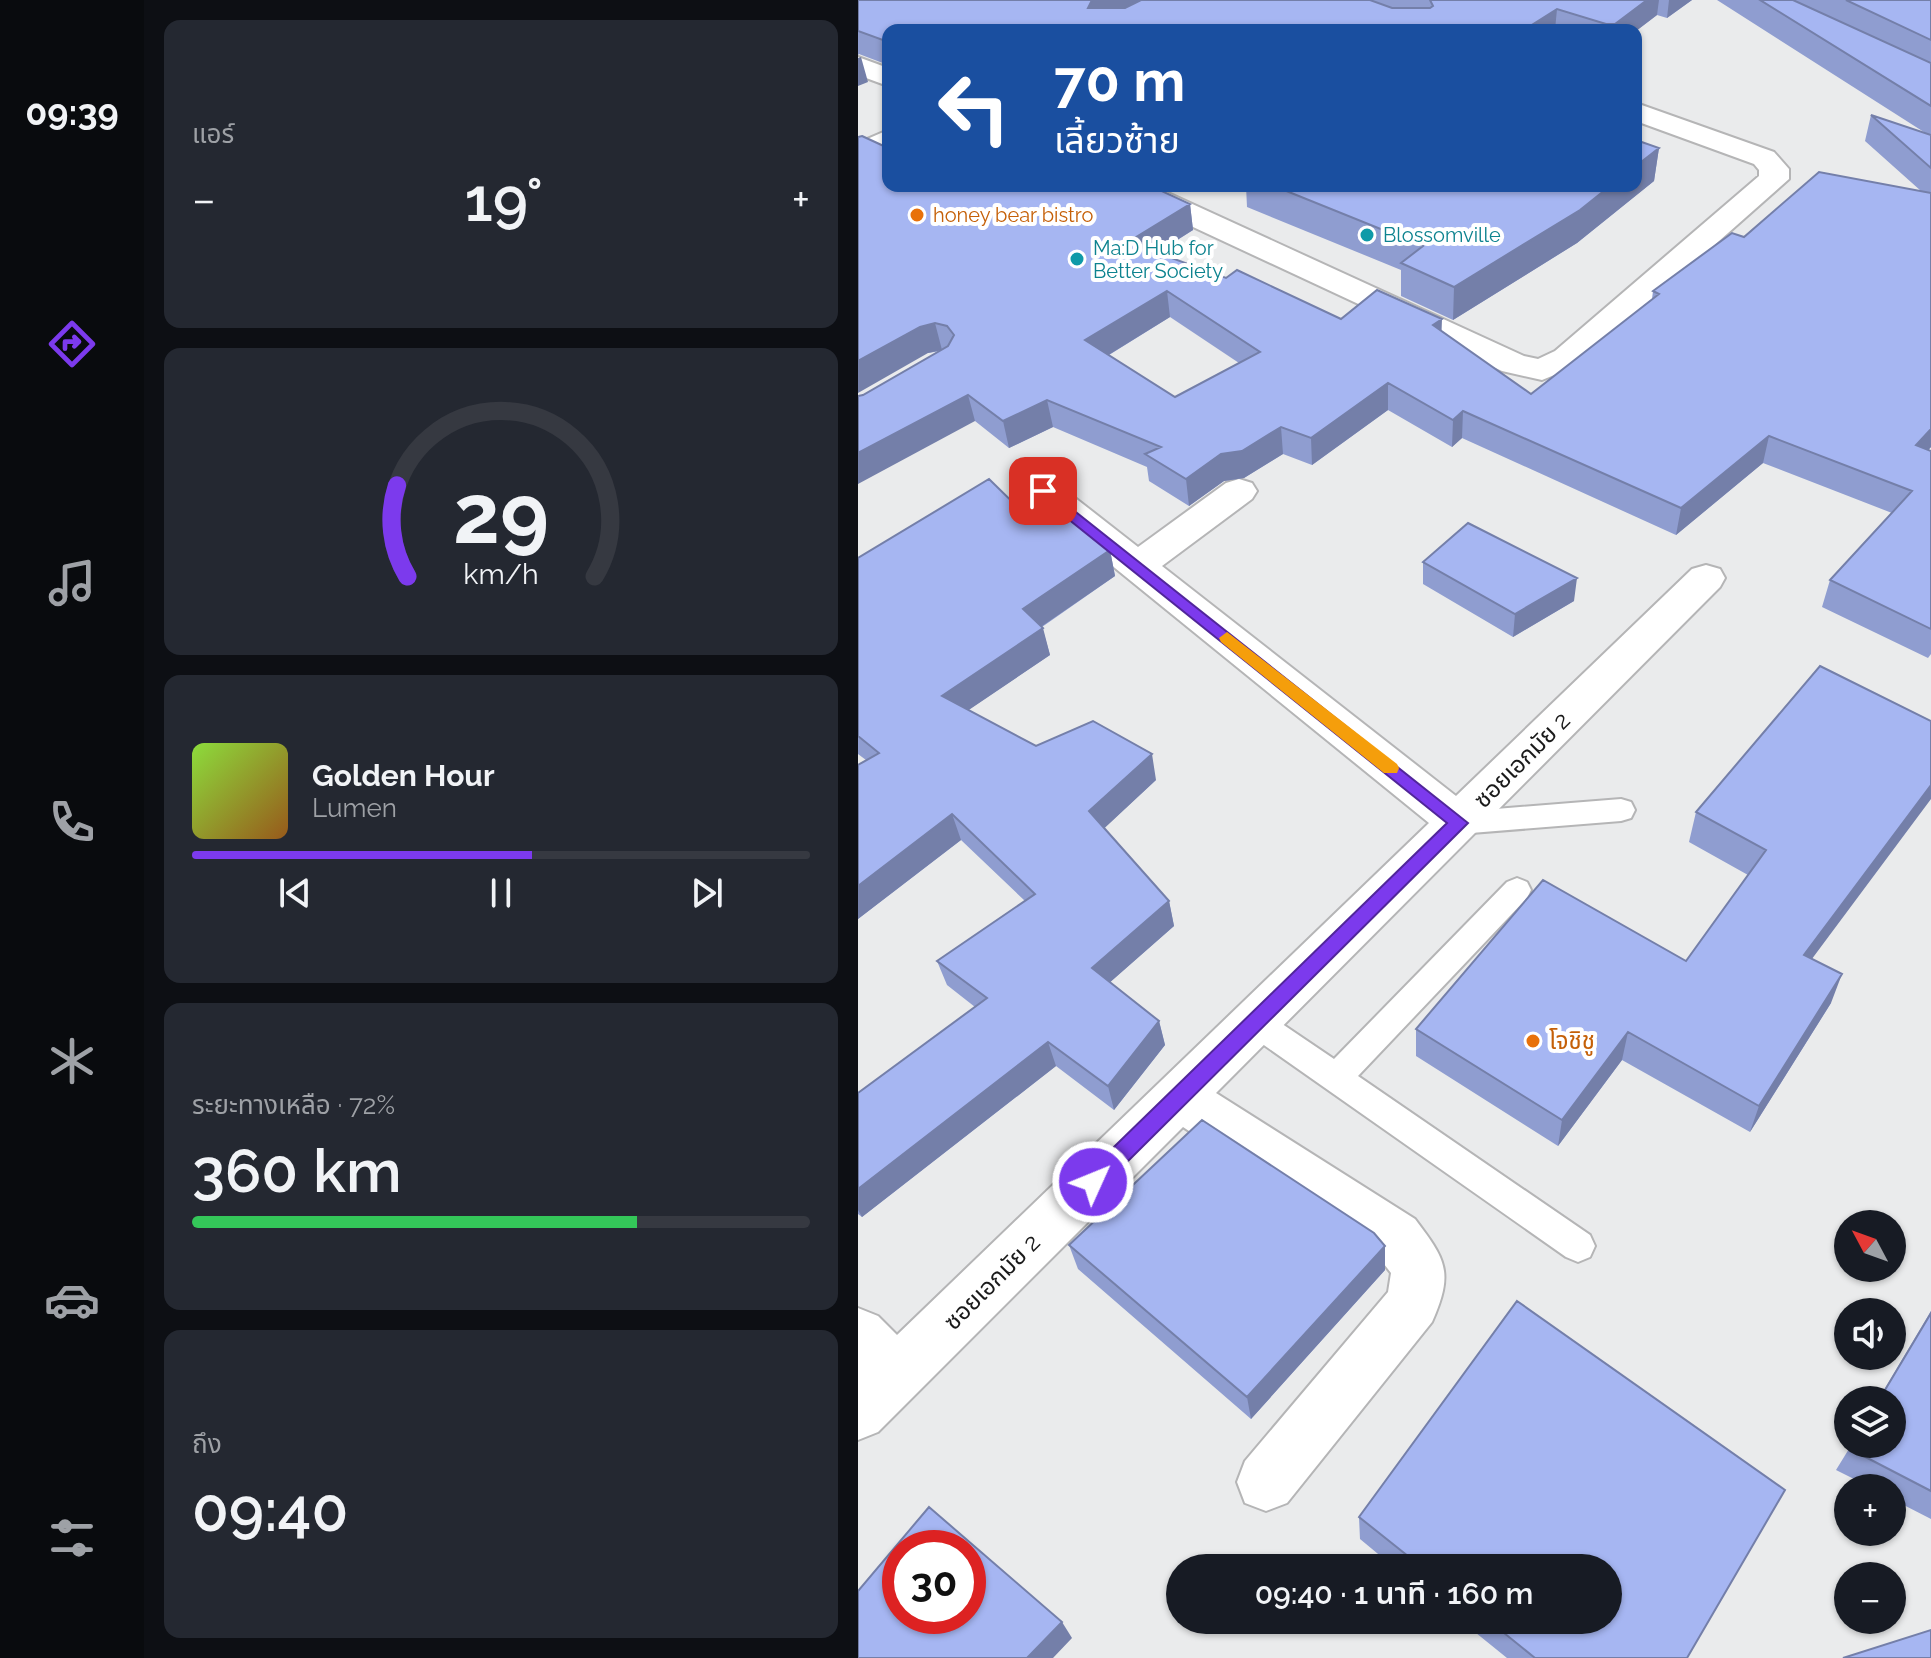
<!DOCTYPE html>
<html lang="th">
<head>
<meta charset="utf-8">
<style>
  :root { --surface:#171b24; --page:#242831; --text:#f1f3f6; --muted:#9ea1a6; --line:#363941; --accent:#7c3aed }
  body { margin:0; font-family:Raleway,"Noto Sans Thai",sans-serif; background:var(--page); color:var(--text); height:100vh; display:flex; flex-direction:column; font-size:30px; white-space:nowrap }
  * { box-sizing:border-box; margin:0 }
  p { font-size:26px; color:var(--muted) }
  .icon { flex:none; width:44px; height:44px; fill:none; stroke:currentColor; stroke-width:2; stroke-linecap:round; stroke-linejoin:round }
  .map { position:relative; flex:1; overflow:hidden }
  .sheet { display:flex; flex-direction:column; gap:20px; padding:20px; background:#0d0f14; width:714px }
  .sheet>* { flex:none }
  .hud { position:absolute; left:24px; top:24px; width:760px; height:168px; border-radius:16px; box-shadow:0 2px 6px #0004; background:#1a4fa0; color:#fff; overflow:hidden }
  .needle { width:52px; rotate:311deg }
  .tools { position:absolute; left:976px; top:1210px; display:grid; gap:16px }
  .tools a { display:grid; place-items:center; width:72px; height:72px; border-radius:50%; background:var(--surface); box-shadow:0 2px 6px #0004; font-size:40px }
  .speed { position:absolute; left:24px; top:1530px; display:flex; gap:16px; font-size:40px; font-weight:700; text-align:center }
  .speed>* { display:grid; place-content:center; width:104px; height:104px; border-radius:50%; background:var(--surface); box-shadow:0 2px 6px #0004; line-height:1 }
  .speed .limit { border:12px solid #d22; background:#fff; color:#111 }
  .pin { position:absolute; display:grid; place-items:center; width:68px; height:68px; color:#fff; margin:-34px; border-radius:16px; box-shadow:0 4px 12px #0006 }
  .me { position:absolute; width:88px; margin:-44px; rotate:46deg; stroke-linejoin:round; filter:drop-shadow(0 0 6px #0008) }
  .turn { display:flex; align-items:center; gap:28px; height:168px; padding:0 40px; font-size:36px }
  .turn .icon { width:104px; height:104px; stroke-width:2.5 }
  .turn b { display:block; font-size:56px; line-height:68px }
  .big { font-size:60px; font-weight:600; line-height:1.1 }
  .sheet .tile { flex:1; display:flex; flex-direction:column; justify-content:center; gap:12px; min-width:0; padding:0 28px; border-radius:16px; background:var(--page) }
  .sheet .dial { align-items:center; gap:0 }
  .dial svg { height:208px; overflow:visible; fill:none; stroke:var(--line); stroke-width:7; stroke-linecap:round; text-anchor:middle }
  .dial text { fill:var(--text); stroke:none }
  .song { display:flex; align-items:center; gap:24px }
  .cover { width:96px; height:96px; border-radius:12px; background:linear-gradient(135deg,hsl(90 70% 55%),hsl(30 70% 35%)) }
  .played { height:8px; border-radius:4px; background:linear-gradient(90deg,var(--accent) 55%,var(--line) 55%) }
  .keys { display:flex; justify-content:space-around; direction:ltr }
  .heat { display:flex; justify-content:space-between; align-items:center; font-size:44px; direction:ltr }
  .charge { height:12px; border-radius:6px; background:linear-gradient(90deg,#34c759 72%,var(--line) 0) }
  .trip { position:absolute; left:308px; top:1554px; width:456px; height:80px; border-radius:40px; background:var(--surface); box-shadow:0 2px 6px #0004; font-weight:600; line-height:80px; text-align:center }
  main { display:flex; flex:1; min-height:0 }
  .tabs { display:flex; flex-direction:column; width:144px; justify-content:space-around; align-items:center; background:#090b0e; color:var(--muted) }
  .tabs .icon { width:56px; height:56px }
  .tabs .current { color:var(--accent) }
  .tabs b { font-size:36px; color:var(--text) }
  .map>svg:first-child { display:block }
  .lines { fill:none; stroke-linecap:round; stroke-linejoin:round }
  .lane-casing { stroke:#b5b5b6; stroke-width:4 }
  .street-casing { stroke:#b5b5b6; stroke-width:4 }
  .lane { fill:#fff; fill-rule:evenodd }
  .street { fill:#fff; fill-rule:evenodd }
  .wall { fill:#8f9dd0; fill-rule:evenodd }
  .shaded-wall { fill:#747fa9 }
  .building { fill:#a6b6f2; stroke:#747fa9; stroke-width:2; fill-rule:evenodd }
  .route { fill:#7c3aed; stroke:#51269a; stroke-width:2 }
  .slow { fill:#f59e0b }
  .food-dot { fill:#e8710a; stroke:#fff; stroke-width:3 }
  .culture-dot { fill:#0f9aa8; stroke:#fff; stroke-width:3 }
  .labels { text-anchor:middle; stroke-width:8; stroke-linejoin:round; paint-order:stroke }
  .far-food-label { font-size:20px; fill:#c56008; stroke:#fff; text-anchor:start }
  .far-culture-label { font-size:20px; fill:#0d838f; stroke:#fff; text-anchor:start }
  .street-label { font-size:24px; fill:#1a1a1a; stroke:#fff }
  .food-label { font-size:24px; fill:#c56008; stroke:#fff; text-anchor:start }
</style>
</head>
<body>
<main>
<nav class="tabs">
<b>09:39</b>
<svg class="icon current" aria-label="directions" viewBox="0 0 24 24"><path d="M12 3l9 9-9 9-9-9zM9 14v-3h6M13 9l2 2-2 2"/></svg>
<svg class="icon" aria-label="music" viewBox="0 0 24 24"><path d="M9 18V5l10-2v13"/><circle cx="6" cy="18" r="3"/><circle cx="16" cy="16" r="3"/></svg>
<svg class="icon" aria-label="phone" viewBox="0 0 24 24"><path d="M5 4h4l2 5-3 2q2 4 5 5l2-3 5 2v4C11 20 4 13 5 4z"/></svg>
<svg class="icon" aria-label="climate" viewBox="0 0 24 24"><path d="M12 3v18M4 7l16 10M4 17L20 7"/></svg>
<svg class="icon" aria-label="car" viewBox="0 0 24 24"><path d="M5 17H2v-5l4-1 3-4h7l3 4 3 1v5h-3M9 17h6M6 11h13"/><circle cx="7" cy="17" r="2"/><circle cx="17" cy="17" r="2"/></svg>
<svg class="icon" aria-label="filters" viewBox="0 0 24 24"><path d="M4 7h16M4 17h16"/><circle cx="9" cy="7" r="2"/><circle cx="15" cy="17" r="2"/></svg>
</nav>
<section class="sheet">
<div class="tile"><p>แอร์</p>
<div class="heat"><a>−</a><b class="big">19°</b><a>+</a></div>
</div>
<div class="tile dial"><svg viewBox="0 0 100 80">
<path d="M14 69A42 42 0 1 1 86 69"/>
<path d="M14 69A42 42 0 0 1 10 34" stroke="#7c3aed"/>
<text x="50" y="56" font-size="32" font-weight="700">29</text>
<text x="50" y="72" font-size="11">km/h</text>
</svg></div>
<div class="tile">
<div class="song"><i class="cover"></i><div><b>Golden Hour</b><p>Lumen</p></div></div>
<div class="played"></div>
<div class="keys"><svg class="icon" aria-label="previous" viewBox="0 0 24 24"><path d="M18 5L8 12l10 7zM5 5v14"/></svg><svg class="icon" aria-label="pause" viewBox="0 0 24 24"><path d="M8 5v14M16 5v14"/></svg><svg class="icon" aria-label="next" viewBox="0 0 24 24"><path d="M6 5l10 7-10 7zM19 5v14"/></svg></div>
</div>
<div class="tile"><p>ระยะทางเหลือ · 72%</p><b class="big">360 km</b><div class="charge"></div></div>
<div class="tile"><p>ถึง</p><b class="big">09:40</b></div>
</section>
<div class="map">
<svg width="1073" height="1658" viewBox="0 0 1073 1658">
  <rect width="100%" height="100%" fill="#eaebec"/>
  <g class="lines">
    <defs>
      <path id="lane" d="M763,799L773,802L777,810L773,818L763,821L601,834L591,831L587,823L591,815L601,812Z
        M659,878L669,882L673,890L669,898L500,1076L732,1235L737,1246L732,1257L720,1262L708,1257L386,1031L382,1022L386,1013L397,1009L408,1013L476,1059L649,882Z"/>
      <path id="street" d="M0,57L30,68V86L0,75Z
        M778,103L916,152L931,169V179L721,365L684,380L644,371L260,192L256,186H295L666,356L680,359L697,351L901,176V170L896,164L778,121Z
        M30,130V150L0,163V143Z
        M185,479L198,483L280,547L368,483L381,479L394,483L399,491L394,499L304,566L598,796L834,569L848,565L862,569L867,578L862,587L358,1093L557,1219C588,1260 596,1272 574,1322L429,1503L408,1511L387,1503L379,1482L387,1461L530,1292L533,1273L519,1255L325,1127L20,1432L0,1440V1308L20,1316L39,1335L571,823L172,499L167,491L172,483Z"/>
    </defs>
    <use href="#lane" class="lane-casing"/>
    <use href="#street" class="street-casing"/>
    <use href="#lane" class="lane"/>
    <use href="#street" class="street"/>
  </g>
  <path class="wall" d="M0,0H834L809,18L799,15L778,31V30H30V65L1,54L0,55Z
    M859,0H1073V447L1070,450L1073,451V654L1070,658L964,607L972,580L1034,513L905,463L818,535L604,438L594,447L530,410L454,465L425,454L386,478L366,481L331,506L291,481L289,467L195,427L151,448L117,421L5,395L82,351L70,353L30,186L332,204L335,230L299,253L483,319L584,331L673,394L794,299L795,291L886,237L1063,191L1007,141L1013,115L1069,134ZM312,317L381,363L317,397L251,355Z
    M801,148L796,181L719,243L595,320L543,296V270L389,207L388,186H778Z
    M174,521L252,550L257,576L184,627L192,655L110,710L178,746L298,780L246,828L311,901L316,926L252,982L301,1021L307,1045L256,1110L198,1066L4,1217L0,1214V1093L117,1007L89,985L79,961L167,901L103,840L0,919V765L8,760L0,754V558Z
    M565,562L716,601L655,637L565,584Z
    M962,666L954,959L973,1003L892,1132L764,1060L700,1146L558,1056V1029L828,961L890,875L831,842L838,812Z
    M211,1245L527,1246V1270L393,1419L220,1269Z
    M659,1301L927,1490L829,1658H649L602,1620H750V1568H537L502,1539L501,1517Z
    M1073,1311V1519L1034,1499V1488H1014L978,1470L994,1444H1034V1400H1020Z"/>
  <path class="shaded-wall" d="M234,0H282L235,30L230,8Z
    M789,0H801L799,15L778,31V30H757V24Z
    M811,0H834L809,18Z
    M699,9L697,30H666Z
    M3,57L10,82L0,86V58Z
    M801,148L796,181L719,243L595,320L596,287L752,186H778V166Z
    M332,204L335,230L273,269L270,242Z
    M309,291L312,317L231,367L227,340Z
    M584,319L583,346L575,325Z
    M77,323L84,350L70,353L0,393V361L62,327Z
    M530,383V410L454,465L453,438Z
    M110,395L117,421L0,484V453Z
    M189,400L195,427L151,448L145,421Z
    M605,411L604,438L594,447L595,420Z
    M423,427L425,454L386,478L366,481L331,506L328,479L363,454Z
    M1073,429V447L1050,472L1058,445Z
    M911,436L905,463L818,535L823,508Z
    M252,550L257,576L171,635L165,609Z
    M719,578L716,601L655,637L657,614Z
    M185,628L192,655L93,722L84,696Z
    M294,754L298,780L237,837L231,811Z
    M1073,785V799L936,983L946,955Z
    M94,814L103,840L0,919V886Z
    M311,901L316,926L241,992L234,968Z
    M984,974L973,1003L892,1132L901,1106Z
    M301,1021L307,1045L256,1110L250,1086Z
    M770,1032L764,1060L700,1146L704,1120Z
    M190,1042L198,1066L4,1217L0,1210V1189Z
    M527,1246V1270L393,1419L389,1397Z
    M204,1622L214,1638L195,1658H169Z"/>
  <path class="building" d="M0,0H234L230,8H267L283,0H512L534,8H572L575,6L572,0H789L757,24H748L699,9L666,30H30V48L27,46L25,40L0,31Z
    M902,0H935L1073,63V106Z
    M988,0H1073V40Z
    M1013,115L1073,135V168Z
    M4,136L30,148V186H293L332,204L270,242L368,278L379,270L483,319L519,290L584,319L575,325L673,394L801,294L795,291L874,233L886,237L961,172L1073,193V429L1058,445L1073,451V629L972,580L1054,491L911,436L823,508L605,411L595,420L530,383L453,438L423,427L384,451L363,454L328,479L287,454L303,447L189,400L145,421L110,395L0,453V396L5,395L90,346L96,335L89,326L77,323L62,327L0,361V137ZM309,291L402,352L317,397L227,340Z
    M778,140L801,148L778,166Z
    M416,186H752L722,210L596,287L543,263L565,246Z
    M131,479L174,521L198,506L252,550L165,609L185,628L84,696L178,746L235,721L294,754L231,811L311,901L234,968L301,1021L250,1086L190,1042L0,1189V1093L129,998L79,961L177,894L94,814L0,886V765L21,753L0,736V558Z
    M610,523L719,578L657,614L565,562Z
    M962,666L1073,721V785L946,955L984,974L901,1106L770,1032L704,1120L558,1029L685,880L828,961L908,850L838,812Z
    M344,1120L516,1233L527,1246L389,1397L211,1245Z
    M659,1301L927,1490L829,1658H677L630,1620H750V1568H565L501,1517Z
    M1073,1313V1491L992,1449L995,1444H1034V1400H1021Z
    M71,1507L204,1622L169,1658H0V1591ZM42,1548H110V1616H42Z
    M1073,1630V1658H985Z"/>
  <path class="route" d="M185,486L610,823L242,1189L235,1192L227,1189L224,1182L227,1175L589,823L179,494V488Z"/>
  <path class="slow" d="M369,632L539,764L541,768L539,773H526L363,642L361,638Z"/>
  <g class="food-dot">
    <circle cx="59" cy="215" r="8"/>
    <circle cx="675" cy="1041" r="8"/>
  </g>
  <g class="culture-dot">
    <circle cx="509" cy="235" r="8"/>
    <circle cx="219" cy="259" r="8"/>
  </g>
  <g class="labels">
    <g class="far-food-label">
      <text x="75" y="222">honey bear bistro</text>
    </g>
    <g class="far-culture-label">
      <text x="525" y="242">Blossomville</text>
      <text x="235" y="255">Ma:D Hub for<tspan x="235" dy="23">Better Society</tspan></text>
    </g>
    <g class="street-label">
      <text transform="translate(664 760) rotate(-45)" y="8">ซอยเอกมัย 2</text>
      <text transform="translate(134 1282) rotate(-45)" y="8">ซอยเอกมัย 2</text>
    </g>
    <g class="food-label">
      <text x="691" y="1049">โจชิชู</text>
    </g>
  </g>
</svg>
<div class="tools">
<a><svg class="needle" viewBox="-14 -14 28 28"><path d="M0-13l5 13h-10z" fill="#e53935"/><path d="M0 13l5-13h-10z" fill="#9ea1a6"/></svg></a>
<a><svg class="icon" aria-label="sound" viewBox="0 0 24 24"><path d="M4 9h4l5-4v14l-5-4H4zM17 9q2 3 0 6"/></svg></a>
<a><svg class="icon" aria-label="layers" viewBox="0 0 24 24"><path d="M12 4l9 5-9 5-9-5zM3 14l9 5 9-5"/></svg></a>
<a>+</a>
<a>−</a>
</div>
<div class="speed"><div class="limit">30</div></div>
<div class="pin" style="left:185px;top:491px;background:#d93025"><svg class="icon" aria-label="arrive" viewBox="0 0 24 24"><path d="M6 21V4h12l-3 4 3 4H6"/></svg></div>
<svg class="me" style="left:235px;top:1182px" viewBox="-20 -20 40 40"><circle r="17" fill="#7c3aed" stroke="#fff" stroke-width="3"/><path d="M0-11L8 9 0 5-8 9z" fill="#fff"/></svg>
<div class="trip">09:40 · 1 นาที · 160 m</div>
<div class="hud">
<div class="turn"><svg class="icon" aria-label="left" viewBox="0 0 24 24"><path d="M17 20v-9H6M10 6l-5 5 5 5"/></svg><div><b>70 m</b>เลี้ยวซ้าย</div></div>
</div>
</div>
</main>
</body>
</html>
